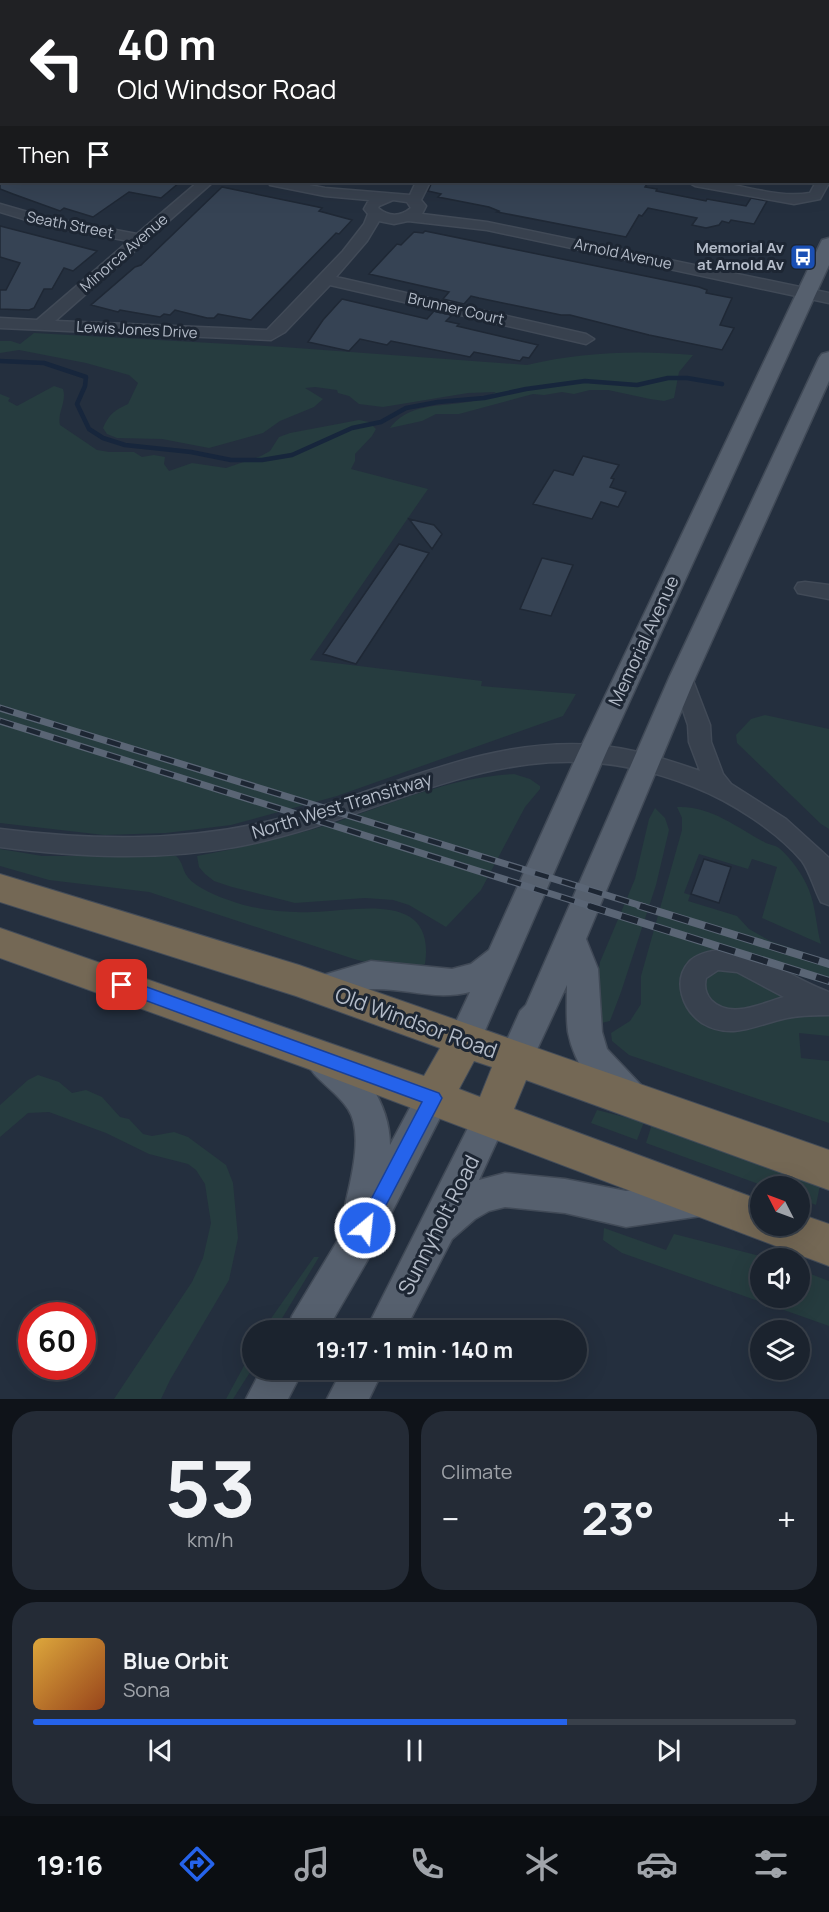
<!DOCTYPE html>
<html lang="en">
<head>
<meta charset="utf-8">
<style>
  :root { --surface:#1b232e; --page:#242b36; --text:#f1f3f6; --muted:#a0a4aa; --line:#39404a; --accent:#2563eb }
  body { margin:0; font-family:Manrope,sans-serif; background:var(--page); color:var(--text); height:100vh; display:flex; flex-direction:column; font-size:22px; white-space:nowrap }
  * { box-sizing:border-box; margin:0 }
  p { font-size:20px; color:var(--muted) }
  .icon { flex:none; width:33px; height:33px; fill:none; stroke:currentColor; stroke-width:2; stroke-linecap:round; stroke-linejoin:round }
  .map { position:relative; height:1399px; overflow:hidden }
  .side { display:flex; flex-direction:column; gap:12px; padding:12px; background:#0f1319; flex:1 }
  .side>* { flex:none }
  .guide { position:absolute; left:0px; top:0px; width:830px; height:183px; box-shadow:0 6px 24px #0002,0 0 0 2px var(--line); background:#202124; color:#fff; overflow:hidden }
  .needle { width:39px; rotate:312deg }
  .fabs { position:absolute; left:750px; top:1176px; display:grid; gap:12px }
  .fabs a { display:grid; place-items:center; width:60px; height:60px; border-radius:50%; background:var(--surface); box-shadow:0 6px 24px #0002,0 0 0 2px var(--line); font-size:30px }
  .speed { position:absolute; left:18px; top:1302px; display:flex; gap:12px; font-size:30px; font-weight:700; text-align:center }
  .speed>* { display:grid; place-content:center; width:78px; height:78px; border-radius:50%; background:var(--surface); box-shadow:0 6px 24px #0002,0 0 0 2px var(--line); line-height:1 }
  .speed .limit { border:9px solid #d22; background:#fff; color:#111 }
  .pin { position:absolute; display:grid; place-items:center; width:51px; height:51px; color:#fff; margin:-26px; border-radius:12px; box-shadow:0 3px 9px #0006 }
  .me { position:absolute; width:66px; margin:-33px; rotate:28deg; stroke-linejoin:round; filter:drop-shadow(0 0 4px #0008) }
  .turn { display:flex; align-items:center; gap:21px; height:126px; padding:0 18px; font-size:27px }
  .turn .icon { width:78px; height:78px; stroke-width:2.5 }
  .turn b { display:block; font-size:42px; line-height:51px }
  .then { display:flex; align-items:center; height:57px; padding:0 18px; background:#0003; gap:12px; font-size:22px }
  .big { font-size:45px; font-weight:700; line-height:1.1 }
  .side .widget { flex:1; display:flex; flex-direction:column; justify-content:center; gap:9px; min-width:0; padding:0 21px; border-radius:24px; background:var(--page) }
  .side .dial { align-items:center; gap:0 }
  .dial b { font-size:78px; line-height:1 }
  .song { display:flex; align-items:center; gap:18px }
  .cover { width:72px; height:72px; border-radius:9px; background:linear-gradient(135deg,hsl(40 70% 55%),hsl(20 70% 35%)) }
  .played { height:6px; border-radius:3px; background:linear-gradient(90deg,var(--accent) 70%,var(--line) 70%) }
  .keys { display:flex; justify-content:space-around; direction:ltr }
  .heat { display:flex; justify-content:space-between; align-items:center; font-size:33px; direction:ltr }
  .side .tiles { flex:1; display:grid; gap:12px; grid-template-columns:1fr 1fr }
  .widget:last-child { grid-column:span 2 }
  .trip { position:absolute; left:242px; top:1320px; width:345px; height:60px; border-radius:30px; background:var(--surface); box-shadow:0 6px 24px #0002,0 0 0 2px var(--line); font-weight:700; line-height:60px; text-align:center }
  .tabs { display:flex; height:96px; justify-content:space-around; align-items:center; background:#0b0e12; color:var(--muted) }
  .tabs .icon { width:42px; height:42px }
  .tabs .selected { color:var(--accent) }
  .tabs b { font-size:27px; color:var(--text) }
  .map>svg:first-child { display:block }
  .green { fill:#263c3f }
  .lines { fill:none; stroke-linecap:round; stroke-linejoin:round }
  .stream { stroke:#17263c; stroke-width:4.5 }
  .building { fill:#364354; stroke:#1f2835; stroke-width:1.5 }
  .minor-casing { stroke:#414a57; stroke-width:3 }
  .major-casing { stroke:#414a57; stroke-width:3 }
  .highway-casing { stroke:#434c59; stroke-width:2 }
  .minor { fill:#38414e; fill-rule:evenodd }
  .major { fill:#56606e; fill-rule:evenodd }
  .highway { fill:#746855; fill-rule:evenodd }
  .rail-far1-casing { stroke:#5a6575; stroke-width:7 }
  .rail-casing { stroke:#5a6575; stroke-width:8 }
  .rail-far1 { stroke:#1d2633; stroke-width:4.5; stroke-dasharray:14; stroke-linecap:butt }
  .rail { stroke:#1d2633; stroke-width:6; stroke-dasharray:17; stroke-linecap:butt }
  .route { fill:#2563eb; stroke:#184099; stroke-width:1.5 }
  .labels { text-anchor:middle; stroke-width:6; stroke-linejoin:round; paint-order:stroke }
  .far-street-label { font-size:15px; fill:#b4bcc9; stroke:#1d2633 }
  .far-poi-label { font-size:15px; font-weight:bold; fill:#b4bcc9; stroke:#1d2633; text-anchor:end }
  .street-label { font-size:18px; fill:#b4bcc9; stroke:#1d2633 }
  .near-street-label { font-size:21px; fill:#b4bcc9; stroke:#1d2633 }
</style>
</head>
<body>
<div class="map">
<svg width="829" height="1399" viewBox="0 0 829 1399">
  <rect width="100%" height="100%" fill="#242f3e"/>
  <path class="green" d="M34,333L283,347L527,365C582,352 637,350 693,355L679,372L674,398L664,401L650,399L608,390H590L574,394L562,392L544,395L533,394L459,414H436L422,421L390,428C416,394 464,413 496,392L468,393L383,407L359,404L349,396L338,393L337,390L315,387L305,388L323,399L314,407L280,421L263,433L209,448L162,439L117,438L107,434L103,428C109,414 115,410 128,404L138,383L129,375L86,363L19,350L0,353V341H11L20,344Z
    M54,386L63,389C67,402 57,413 60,425L97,450L109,452H134L142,457L154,455L165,457L164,464L169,471L192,463L226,468L261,456L270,451L279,437L290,433L359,420L369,422L376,429L372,436L355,454V461L351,469L428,489L310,660L482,681L481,686L576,694L563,716L337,796L231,825L166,833L104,835L0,823V394L10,398L8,401L17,406Z
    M765,715L829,729V829L821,824L737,743L736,735L751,719Z
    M514,774L530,779L540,786V789L525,807L481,890L446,927L409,905L393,900L365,898L295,903L232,887L214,881L205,874L199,867L197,856C243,847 289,837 334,823C393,803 451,777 514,774Z
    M677,807C710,805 738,828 766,843C771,845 775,845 779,848C791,858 803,875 809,890C816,908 816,926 821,944L762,918L777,867L752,859L748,869L699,854L684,893L690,895L688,901L737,916L749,929L770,941L825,959L829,963V985L717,950C703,953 693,957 685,969L725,1030C763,1033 790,1007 829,1016V1036L799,1033L801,1058L829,1061V1123L629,1055L612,1041L611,1033L630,1021L641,1004V976L682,830V818Z
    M655,808L665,818L669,830L656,885L621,992L610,1021L597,1024L595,989L600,962L635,879L649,819Z
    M0,849L42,856H176C183,862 182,869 187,876C196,890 232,902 248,906C269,911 291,913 313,912C357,911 436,890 425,964C405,975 376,965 354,959L149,892L49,880L0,866Z
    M719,970L734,971L784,995V998C760,1004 700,1027 705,980Z
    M38,1075L59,1082L72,1093L86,1090L102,1097L120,1117L129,1119L143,1134L152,1136L174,1132L188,1137L226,1165L233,1183L238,1238L229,1280L170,1380L161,1399H114L192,1282L203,1258L211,1223L205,1184L196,1170L188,1164L149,1154L106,1133L49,1112L28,1113L0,1137V1105L28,1080Z
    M597,1110L644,1122L637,1140L591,1123Z
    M652,1124L820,1185L816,1205L800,1199V1186H764L646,1143Z
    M604,1228L666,1250L674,1234L768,1258H760V1298H800V1270L829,1281V1326L622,1253L603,1240Z
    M314,1257H319L275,1330H263Z
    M252,1351V1369L233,1399H226Z"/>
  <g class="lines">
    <path class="stream" d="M0,361L44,363L86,377L85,386L77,404L89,429L103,438L125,445L191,452L231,460H262L292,455L352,428L381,422L406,408L438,402L484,398L526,389L585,381L637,385L668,378H687L722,384"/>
  </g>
  <path class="building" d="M0,182H180L161,198L129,192L93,217L64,208L60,211L13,194L0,189Z
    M432,182H635L647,184L645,187L657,189L656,191L706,201L707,199L746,206L751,198L767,201L754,224L731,220L729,223L722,221L719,225L706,228L692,225L697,218L648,208L642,216L639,215L626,237L497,212L499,211L489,207L438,197L441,194L428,191Z
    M222,187L318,207L322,208L319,211L352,220L339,234L336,233L251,320L218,314L214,318H207L175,310L170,315L164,314L160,317L120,310L118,312L91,305L135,267L141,265Z
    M0,226L97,251L96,252L73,271L64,268L52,289H44L34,308L29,310L0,309V290H6L20,263L0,257Z
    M425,231L699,287L707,290L706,293L732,298L720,325L734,328L722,350L649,335L570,315H561L479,298L471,296L464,304L443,299L449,292L369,274L397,244L401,245L414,232L423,233Z
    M342,299L427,319L434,311L452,315L446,321L459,324L457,326L538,345L529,358L523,357L520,361L474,352L470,357L391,341L387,345L360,339L349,351L308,342L323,320Z
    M583,456L619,465L611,478L614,479L610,487L626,492L618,507L601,502L592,519L533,504L554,470L573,475Z
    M409,519L434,525L442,534L432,549Z
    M399,544L429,553L356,664L323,654Z
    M542,558L573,565L551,616L520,609Z
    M704,859L731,867L719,903L691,894Z"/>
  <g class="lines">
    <defs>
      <path id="minor" d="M46,0H58L45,2Z
        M190,0H202L189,2Z
        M333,0H345L333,2Z
        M477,0H489L476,2Z
        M615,0H627L615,2Z
        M762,0H774L762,2Z
        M0,53H2V61H0Z
        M828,179L829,183L820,199L794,204L695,186L688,182C729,177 770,200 810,193L816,182H828Z
        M198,182H213L55,321L267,330L343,251L364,224L368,214L364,209L369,200L325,196L270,185L268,182H293L325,188L410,195L416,182H430L421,200L426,206L422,214L487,222L829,293V303L487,230L408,221L394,224L379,221L367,241L336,277L586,334L594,339L586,344L330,285L285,332L271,340L0,328V318L37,320L129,241L43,225L0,212V204L45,217L137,234ZM393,200L407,202L411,208C400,217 389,217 378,208L379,206Z
        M805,582L829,585V599L798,593L795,588L798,583Z
        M682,671L689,673L692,678L710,725L711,742L723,774L731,784L786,819L829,858V905L821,902C814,889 810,872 802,861C777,831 730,801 694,787C517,715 402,816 235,847C157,861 78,857 0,847V829C89,840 178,842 266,822C375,797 479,736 595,745C631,748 666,759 700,771L689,742L688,725L672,678L675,673Z
        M718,950C756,949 794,980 829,992V1015C815,1015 801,1015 787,1018C757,1024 732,1041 702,1023C683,1010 672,981 689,962C696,954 708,952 718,950ZM718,970L737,972L784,997C762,1003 731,1020 711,1000C705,993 704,986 706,978Z"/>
      <path id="major" d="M829,238V265L606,753L476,1051L464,1056L452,1051L447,1041L470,992C435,1001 406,988 372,989C350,989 332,1007 310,999L305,989L310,979L371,961L452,969L471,964L489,950L578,753L820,244L822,240Z
        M829,352V381L695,678L586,939L598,969L602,1032L607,1049L641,1085L646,1096L641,1107L629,1112C598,1100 574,1064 568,1032C566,1017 567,1000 567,985L527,1071L515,1075L503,1071L498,1060L520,1011L526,1005L669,678L819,358L822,354Z
        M322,1045C361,1059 390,1104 390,1145L421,1087L433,1082L445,1087L450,1098L367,1261L327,1330H287L292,1316L344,1230L341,1223C347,1193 366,1136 348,1109C336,1090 314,1080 305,1060L310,1049Z
        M490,1103L502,1108L507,1119L479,1180L505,1173L565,1179L626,1191L701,1182L714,1187L719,1199L714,1211L701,1216L626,1227L565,1213L505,1207L489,1211L475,1219L452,1239L405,1330H366L478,1108Z
        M261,1370H303L288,1399H246Z
        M342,1370H383L369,1399H327Z"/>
      <path id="highway" d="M0,874L299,965L829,1150V1190L526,1080L514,1109L760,1200V1226H800V1214L829,1224V1266L306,1068L0,958V928L424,1076L440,1048L296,996L0,902ZM474,1061L492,1067L480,1097L459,1089Z"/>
    </defs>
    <use href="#minor" class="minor-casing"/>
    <use href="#major" class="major-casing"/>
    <use href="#highway" class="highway-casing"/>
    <use href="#minor" class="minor"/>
    <use href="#major" class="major"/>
    <use href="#highway" class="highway"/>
    <defs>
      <path id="rail-far1" d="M0,708L645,907
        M0,721L593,907"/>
      <path id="rail" d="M589,906L829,981
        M640,906L829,964"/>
    </defs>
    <use href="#rail-far1" class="rail-far1-casing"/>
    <use href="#rail" class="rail-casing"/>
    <use href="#rail-far1" class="rail-far1"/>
    <use href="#rail" class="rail"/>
  </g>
  <path class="route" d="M122,978L439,1093L442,1098L439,1104L371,1234L365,1237L358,1234L356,1228L422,1102L117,990L114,985L117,980Z"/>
  <defs>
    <symbol id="bus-square" viewBox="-11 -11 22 22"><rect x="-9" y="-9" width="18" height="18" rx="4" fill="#1a4fb4" stroke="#1d2633"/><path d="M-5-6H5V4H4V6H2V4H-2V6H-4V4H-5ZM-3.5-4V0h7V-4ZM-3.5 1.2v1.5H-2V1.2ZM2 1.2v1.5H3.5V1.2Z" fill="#fff"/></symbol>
  </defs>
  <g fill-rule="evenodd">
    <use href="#bus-square" x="788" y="242" width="30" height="30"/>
  </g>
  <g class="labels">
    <g class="far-street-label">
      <text transform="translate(70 225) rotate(11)" y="5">Seath Street</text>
      <text transform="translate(124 253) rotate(-41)" y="5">Minorca Avenue</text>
      <text transform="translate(623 254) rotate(12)" y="5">Arnold Avenue</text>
      <text transform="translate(456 309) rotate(13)" y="5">Brunner Court</text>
      <text transform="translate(137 330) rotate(3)" y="5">Lewis Jones Drive</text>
    </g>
    <g class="far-poi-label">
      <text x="784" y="253">Memorial Av<tspan x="784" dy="17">at Arnold Av</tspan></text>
    </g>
    <g class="street-label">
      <text transform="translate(644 641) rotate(-65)" y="6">Memorial Avenue</text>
      <text transform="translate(342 806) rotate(-17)" y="6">North West Transitway</text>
    </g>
    <g class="near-street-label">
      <text transform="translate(416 1023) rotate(20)" y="7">Old Windsor Road</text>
      <text transform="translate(439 1225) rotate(-63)" y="7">Sunnyholt Road</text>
    </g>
  </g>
</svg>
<div class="fabs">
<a><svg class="needle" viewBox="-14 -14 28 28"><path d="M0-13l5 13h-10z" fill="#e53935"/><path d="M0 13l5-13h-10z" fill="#a0a4aa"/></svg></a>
<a><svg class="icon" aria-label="sound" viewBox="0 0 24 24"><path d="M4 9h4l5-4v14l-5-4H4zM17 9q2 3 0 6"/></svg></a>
<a><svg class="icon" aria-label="layers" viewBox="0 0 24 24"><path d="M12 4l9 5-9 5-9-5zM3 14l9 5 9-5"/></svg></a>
</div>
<div class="speed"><div class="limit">60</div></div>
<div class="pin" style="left:122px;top:985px;background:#d93025"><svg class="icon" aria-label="arrive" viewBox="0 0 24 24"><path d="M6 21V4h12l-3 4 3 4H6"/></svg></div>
<svg class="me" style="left:365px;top:1228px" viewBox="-20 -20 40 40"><circle r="17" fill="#2563eb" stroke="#fff" stroke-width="3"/><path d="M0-11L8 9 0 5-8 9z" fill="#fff"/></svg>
<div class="trip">19:17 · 1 min · 140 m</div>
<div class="guide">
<div class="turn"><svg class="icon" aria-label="left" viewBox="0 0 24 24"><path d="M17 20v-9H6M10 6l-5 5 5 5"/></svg><div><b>40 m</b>Old Windsor Road</div></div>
<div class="then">Then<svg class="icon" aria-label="arrive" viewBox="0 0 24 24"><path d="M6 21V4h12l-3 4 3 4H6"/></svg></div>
</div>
</div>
<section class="side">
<div class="tiles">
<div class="widget dial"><b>53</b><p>km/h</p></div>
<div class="widget"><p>Climate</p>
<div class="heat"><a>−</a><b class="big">23°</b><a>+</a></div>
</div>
<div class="widget">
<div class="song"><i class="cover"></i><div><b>Blue Orbit</b><p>Sona</p></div></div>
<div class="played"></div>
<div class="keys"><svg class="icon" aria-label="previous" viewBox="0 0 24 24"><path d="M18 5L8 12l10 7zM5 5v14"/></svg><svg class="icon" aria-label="pause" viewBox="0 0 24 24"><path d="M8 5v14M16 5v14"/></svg><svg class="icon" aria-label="next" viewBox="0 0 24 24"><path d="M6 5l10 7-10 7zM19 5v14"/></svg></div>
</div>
</div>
</section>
<nav class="tabs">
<b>19:16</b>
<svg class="icon selected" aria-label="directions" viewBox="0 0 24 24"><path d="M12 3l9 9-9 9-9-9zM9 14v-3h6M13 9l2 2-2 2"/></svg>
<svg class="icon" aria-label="music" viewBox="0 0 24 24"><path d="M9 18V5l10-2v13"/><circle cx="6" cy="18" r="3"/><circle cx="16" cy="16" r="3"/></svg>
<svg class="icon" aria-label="phone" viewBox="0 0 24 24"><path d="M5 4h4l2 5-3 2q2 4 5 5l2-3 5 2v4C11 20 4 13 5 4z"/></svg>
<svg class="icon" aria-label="climate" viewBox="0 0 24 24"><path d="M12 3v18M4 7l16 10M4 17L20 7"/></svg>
<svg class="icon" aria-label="car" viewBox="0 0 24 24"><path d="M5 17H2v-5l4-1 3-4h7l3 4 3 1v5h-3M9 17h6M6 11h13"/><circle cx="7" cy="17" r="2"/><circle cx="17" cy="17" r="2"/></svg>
<svg class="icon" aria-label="filters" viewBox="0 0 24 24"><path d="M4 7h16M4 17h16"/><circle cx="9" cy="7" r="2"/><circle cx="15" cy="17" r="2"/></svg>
</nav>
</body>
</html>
